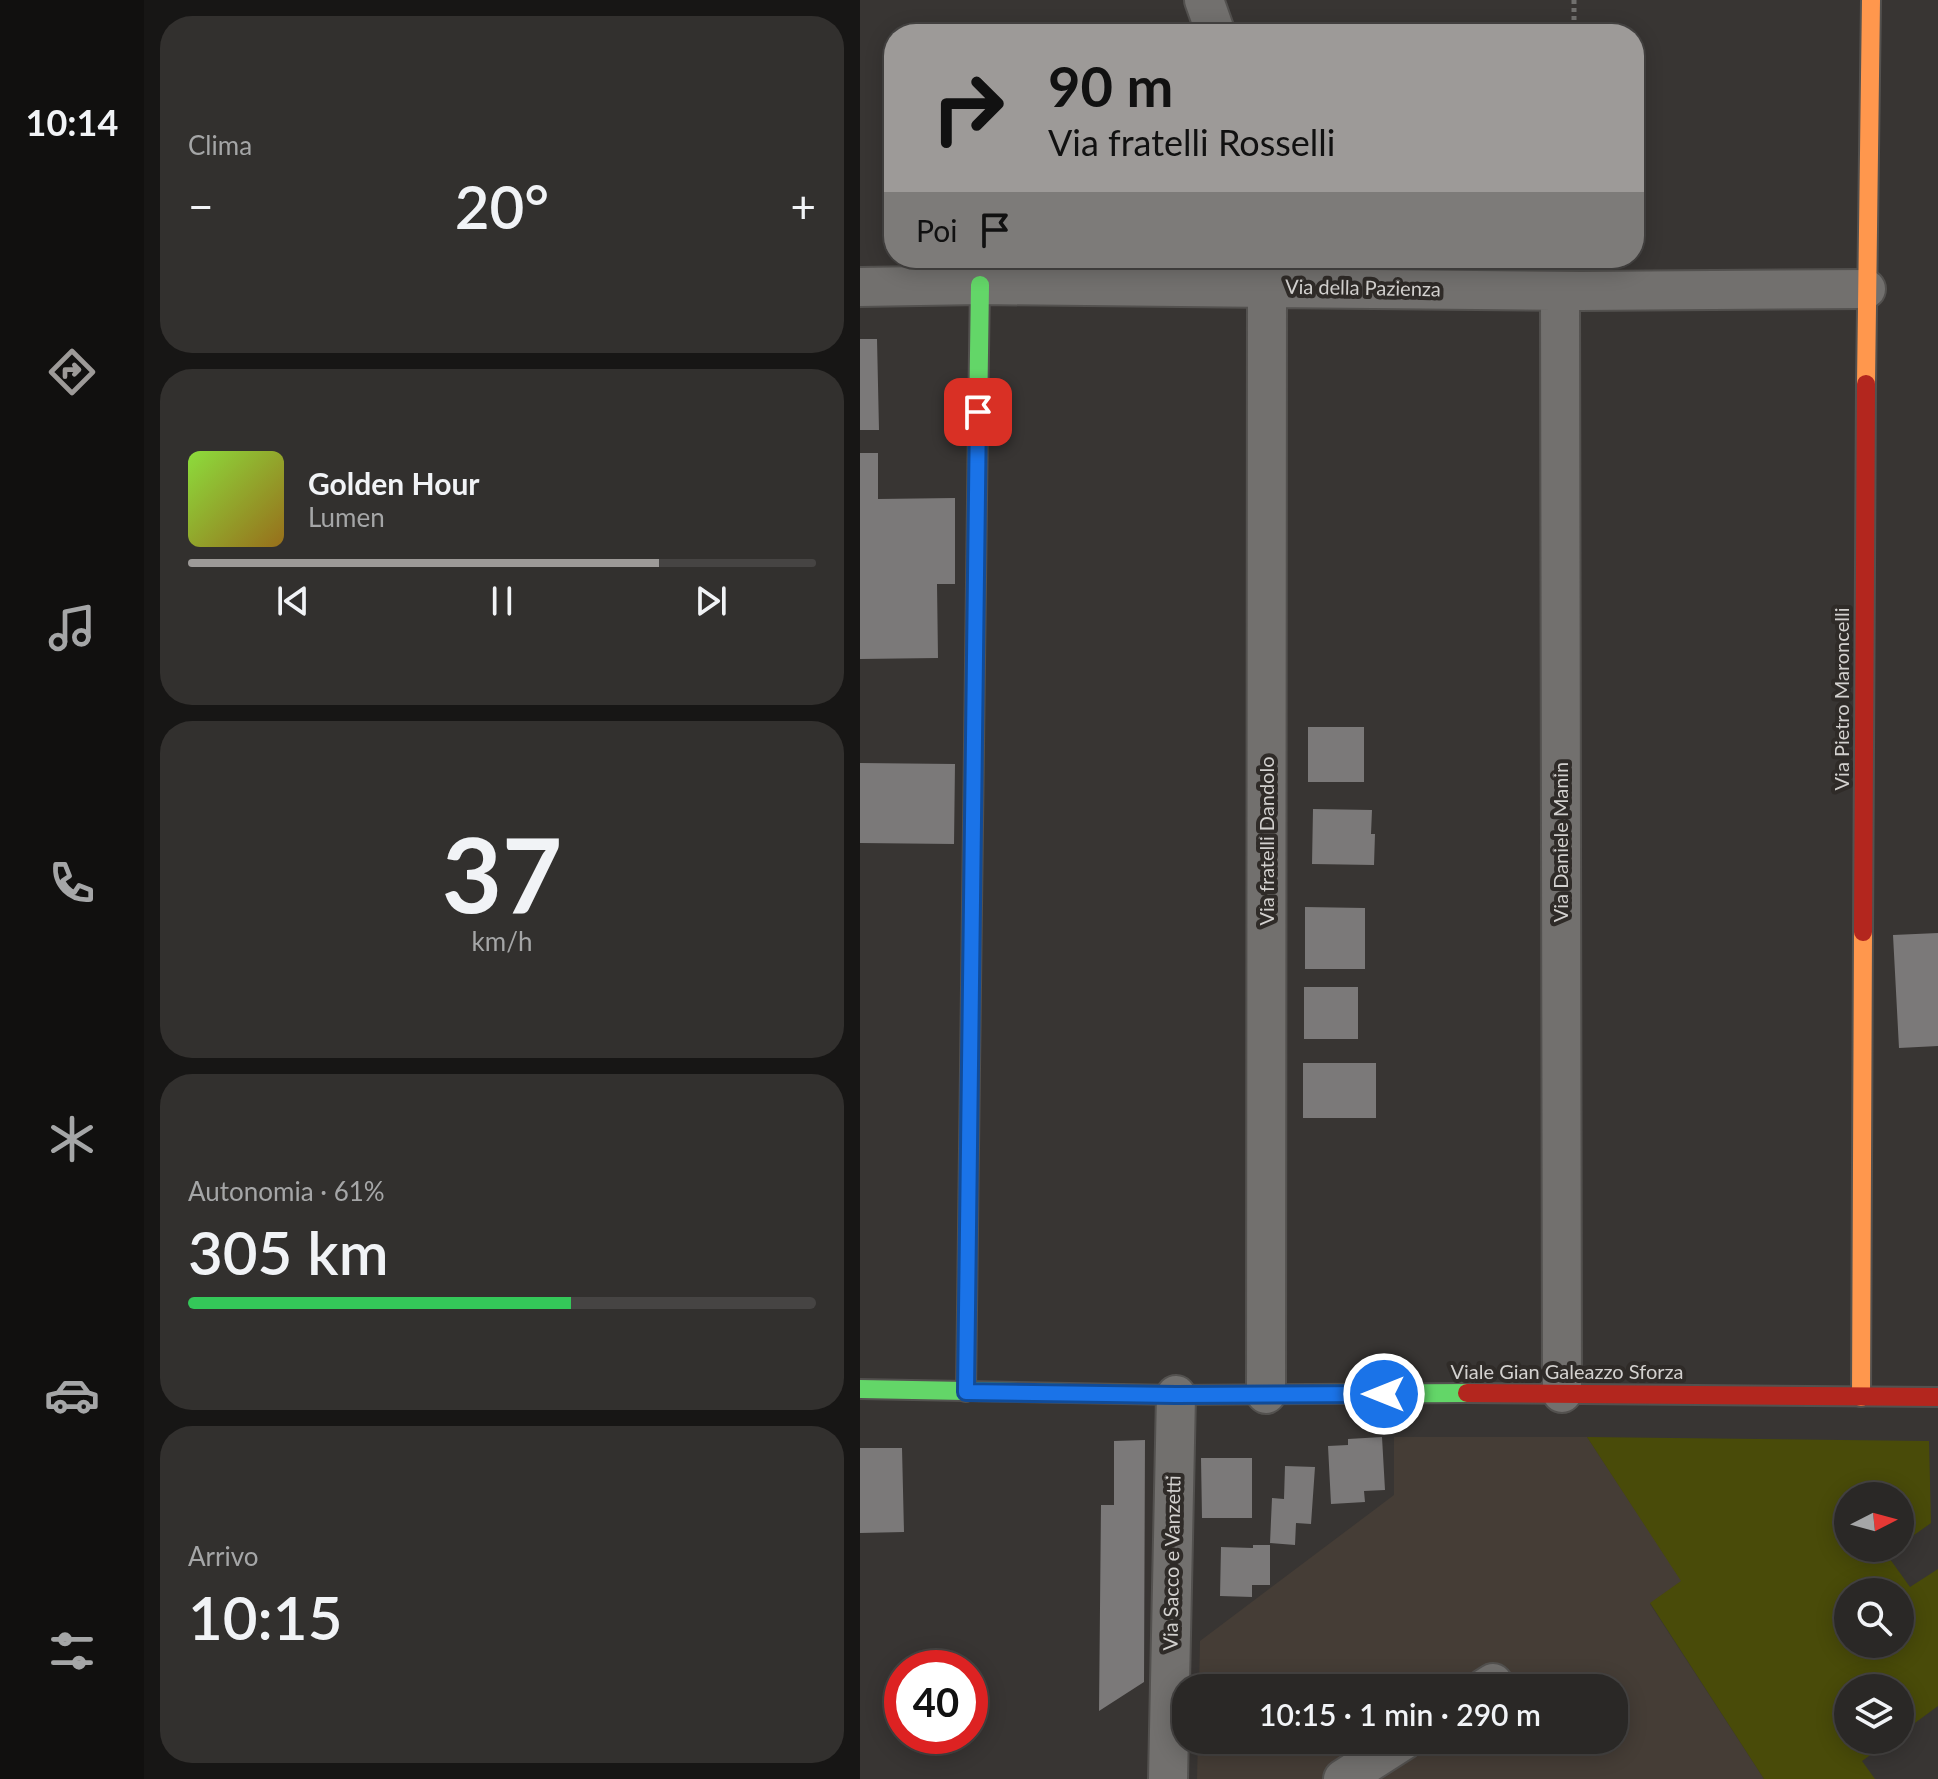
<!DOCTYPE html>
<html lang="it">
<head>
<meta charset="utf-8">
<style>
  :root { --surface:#2a2826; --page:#32302e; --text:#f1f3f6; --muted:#a5a6a7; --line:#464443; --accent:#9d9a98 }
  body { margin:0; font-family:Lato,sans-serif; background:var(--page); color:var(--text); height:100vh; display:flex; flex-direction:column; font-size:30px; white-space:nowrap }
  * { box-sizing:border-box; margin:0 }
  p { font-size:26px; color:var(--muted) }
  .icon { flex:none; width:44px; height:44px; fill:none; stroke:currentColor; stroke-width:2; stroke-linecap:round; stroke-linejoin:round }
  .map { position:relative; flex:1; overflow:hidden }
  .sheet { display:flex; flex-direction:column; gap:16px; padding:16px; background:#171615; width:716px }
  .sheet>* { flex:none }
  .hud { position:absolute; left:24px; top:24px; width:760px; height:244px; border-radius:32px; box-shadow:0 4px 20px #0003,0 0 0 2px var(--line); background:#9d9a98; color:#111; overflow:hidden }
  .needle { width:52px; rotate:84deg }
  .controls { position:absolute; left:974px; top:1482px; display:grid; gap:16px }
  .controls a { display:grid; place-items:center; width:80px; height:80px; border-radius:50%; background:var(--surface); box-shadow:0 4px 20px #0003,0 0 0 2px var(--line); font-size:40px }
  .speed { position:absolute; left:24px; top:1650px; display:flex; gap:16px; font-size:40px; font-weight:700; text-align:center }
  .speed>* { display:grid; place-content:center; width:104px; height:104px; border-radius:50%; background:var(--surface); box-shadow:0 4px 20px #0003,0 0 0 2px var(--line); line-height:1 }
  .speed .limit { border:12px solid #d22; background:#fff; color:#111 }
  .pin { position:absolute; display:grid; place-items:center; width:68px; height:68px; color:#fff; margin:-34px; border-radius:16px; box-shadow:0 4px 12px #0006 }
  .me { position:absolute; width:88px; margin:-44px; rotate:270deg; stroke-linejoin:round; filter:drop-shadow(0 0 6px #0008) }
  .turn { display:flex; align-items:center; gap:28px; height:168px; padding:0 32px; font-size:36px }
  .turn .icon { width:104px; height:104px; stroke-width:2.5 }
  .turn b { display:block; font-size:56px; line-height:68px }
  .then { display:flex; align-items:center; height:76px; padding:0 32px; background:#0003; gap:16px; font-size:30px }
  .big { font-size:60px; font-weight:600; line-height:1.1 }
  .sheet .widget { flex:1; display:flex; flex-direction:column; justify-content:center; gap:12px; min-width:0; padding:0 28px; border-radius:32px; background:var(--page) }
  .sheet .dial { align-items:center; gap:0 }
  .dial b { font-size:104px; line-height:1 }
  .song { display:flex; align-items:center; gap:24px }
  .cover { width:96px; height:96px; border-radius:12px; background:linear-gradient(135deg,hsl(90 70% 55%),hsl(40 70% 35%)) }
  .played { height:8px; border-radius:4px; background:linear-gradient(90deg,var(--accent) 75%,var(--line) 75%) }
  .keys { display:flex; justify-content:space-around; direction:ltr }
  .heat { display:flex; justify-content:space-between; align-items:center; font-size:44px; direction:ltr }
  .charge { height:12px; border-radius:6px; background:linear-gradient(90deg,#34c759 61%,var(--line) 0) }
  .trip { position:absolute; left:312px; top:1674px; width:456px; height:80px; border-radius:32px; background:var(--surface); box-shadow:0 4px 20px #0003,0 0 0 2px var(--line); font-weight:600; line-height:80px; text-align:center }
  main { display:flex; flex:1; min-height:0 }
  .dock { display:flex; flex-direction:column; width:144px; justify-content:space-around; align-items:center; background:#11100f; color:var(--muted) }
  .dock .icon { width:56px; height:56px }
  .dock .selected { color:var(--accent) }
  .dock b { font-size:36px; color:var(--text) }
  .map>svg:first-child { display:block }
  .built { fill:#453d36 }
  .green { fill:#494b09; fill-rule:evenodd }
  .building { fill:#7b7979 }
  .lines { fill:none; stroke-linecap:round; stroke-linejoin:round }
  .street-casing { stroke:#53514f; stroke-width:42 }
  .fast-casing { stroke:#53514f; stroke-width:22 }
  .slow-casing { stroke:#53514f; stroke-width:22 }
  .jam-casing { stroke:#53514f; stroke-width:22 }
  .path { stroke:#71706e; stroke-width:5; stroke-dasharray:4 4; stroke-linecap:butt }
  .street { stroke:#72706e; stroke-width:38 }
  .fast { stroke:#63d668; stroke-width:18 }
  .slow { stroke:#ff974d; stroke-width:18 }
  .jam { stroke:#b3261e; stroke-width:18 }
  .route-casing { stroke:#114b97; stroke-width:20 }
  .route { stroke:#1a73e8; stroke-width:14 }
  .labels { text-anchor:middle; stroke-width:8; stroke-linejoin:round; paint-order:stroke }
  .street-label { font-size:20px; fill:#d3d1cf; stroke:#2f2b28 }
</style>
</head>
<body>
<main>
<nav class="dock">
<b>10:14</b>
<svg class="icon selected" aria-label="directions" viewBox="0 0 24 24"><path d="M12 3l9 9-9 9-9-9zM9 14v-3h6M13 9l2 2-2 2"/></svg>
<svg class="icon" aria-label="music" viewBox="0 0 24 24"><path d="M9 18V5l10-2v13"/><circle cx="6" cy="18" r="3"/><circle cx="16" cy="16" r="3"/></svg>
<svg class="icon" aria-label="phone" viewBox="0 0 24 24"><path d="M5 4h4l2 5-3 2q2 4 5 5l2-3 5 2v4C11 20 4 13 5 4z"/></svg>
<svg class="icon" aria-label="climate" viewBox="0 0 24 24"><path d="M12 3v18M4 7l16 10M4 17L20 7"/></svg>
<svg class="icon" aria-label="car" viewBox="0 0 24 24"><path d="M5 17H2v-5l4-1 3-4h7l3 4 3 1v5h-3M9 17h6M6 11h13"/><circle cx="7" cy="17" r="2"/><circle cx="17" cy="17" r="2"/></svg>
<svg class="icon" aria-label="filters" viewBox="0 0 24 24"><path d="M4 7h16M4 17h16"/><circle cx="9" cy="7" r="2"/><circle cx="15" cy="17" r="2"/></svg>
</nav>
<section class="sheet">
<div class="widget"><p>Clima</p>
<div class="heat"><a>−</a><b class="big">20°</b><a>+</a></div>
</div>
<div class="widget">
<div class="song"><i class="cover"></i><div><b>Golden Hour</b><p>Lumen</p></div></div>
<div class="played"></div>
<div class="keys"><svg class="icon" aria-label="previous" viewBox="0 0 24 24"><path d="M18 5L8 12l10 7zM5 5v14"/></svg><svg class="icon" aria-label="pause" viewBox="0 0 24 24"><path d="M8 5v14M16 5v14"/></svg><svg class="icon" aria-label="next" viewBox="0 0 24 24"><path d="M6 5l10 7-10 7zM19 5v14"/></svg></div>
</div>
<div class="widget dial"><b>37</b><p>km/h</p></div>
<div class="widget"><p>Autonomia · 61%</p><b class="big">305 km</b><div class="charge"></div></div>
<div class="widget"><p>Arrivo</p><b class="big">10:15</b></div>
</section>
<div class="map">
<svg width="1078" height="1779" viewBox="0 0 1078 1779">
  <rect width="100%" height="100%" fill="#383533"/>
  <path class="built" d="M534,1437H727L822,1581L790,1604L904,1779H337L338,1740H754V1688H339L340,1641L534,1495Z"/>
  <path class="green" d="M727,1437L1069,1441L1071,1523L1040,1545V1496H988V1548H1037L1027,1555L1050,1587L1078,1569V1706L1040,1734V1688H988V1740H1031L1002,1761L1015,1779H904L790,1603L821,1581ZM988,1592H1040V1644H988Z"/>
  <path class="building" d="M0,339H17L19,430H0Z
    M0,453H18V499L95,498V584H77L78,658L0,659Z
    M448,727H504V782H448Z
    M0,763L95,764L94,844L0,843Z
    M453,809L512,810L511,834H515L514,865L452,864Z
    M445,907L505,908V969H445Z
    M1078,933V1046L1039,1048L1033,935Z
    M444,987H498V1039H444Z
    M443,1063H516V1118H443Z
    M522,1437L525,1490L504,1491L505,1502L471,1504L468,1446L488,1445V1439Z
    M285,1440L284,1682L239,1711L241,1505H254V1441Z
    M0,1448H42L44,1532L0,1533Z
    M341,1458H392V1518H342Z
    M425,1466L455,1467L451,1524L436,1523L435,1545L410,1543L412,1498L424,1499Z
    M393,1545H410V1585H392V1597L360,1596L361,1547L393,1548Z"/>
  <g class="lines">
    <defs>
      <path id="street" d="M344,0L356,34
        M0,287L120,285L721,291L1006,289
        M700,291L702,1393
        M406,1394L407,288
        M625,1688L633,1683
        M308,1779L316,1395
        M483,1779L544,1740"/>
      <path id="fast" d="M118,421L120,285
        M0,1389L316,1395L607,1393"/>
      <path id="slow" d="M1006,384L1011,0
        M114,745L118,421
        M1001,1397L1003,932"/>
      <path id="jam" d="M1003,932L1006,384
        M106,1392L114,745
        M607,1393L1078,1397"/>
    </defs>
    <use href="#street" class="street-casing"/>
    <use href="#fast" class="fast-casing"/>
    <use href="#slow" class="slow-casing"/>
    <use href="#jam" class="jam-casing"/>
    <path class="path" d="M714,0V34"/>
    <use href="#street" class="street"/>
    <use href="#fast" class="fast"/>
    <use href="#slow" class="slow"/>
    <use href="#jam" class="jam"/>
  </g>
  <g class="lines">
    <defs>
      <path id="route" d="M118,412L106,1392L316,1395L524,1394"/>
    </defs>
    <use href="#route" class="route-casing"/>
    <use href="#route" class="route"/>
  </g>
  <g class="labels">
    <g class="street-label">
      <text transform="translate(503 288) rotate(1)" y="7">Via della Pazienza</text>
      <text transform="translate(982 699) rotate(-90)" y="7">Via Pietro Maroncelli</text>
      <text transform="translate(407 841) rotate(-90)" y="7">Via fratelli Dandolo</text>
      <text transform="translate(701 842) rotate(-90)" y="7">Via Daniele Manin</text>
      <text x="707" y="1379">Viale Gian Galeazzo Sforza</text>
      <text transform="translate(312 1563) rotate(-89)" y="7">Via Sacco e Vanzetti</text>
    </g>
  </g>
</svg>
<div class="controls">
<a><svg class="needle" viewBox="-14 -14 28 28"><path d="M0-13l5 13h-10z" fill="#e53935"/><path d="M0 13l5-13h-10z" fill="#a5a6a7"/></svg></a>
<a><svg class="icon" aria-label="search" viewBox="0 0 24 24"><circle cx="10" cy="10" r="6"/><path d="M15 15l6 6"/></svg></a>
<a><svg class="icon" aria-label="layers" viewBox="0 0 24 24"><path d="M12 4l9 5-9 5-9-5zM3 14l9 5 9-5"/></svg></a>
</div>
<div class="speed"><div class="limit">40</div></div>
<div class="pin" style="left:118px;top:412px;background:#d93025"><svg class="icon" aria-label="arrive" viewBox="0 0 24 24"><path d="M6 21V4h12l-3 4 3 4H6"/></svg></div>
<svg class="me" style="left:524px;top:1394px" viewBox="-20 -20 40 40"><circle r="17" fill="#1a73e8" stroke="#fff" stroke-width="3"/><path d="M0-11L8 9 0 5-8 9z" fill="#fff"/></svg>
<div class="trip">10:15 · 1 min · 290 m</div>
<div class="hud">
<div class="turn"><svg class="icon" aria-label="right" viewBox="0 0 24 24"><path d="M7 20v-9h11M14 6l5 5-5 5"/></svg><div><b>90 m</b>Via fratelli Rosselli</div></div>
<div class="then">Poi<svg class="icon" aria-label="arrive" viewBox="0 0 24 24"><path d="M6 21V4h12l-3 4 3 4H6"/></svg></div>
</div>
</div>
</main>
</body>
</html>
